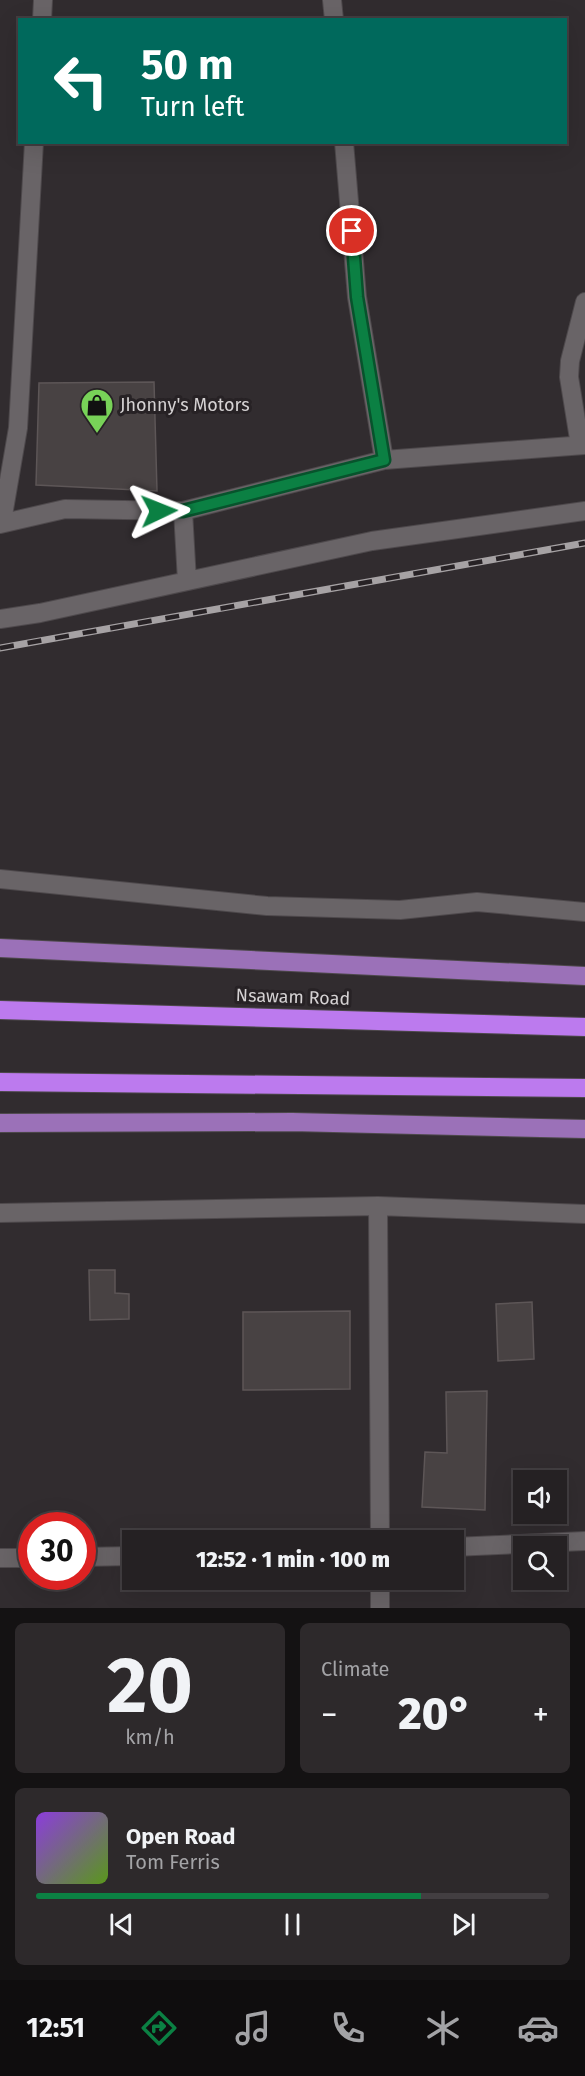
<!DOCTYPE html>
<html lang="en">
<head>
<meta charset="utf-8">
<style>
  :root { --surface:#252123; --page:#2d292b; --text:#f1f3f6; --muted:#a3a3a6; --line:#423e41; --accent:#0b8043 }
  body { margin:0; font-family:"Fira Sans",sans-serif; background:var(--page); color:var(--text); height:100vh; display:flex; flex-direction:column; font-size:22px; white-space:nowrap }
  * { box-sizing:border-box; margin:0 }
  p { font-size:20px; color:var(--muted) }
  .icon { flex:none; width:33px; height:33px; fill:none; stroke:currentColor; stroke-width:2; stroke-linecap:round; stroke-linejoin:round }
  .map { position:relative; height:1608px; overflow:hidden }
  .details { display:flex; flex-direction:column; gap:15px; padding:15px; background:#141213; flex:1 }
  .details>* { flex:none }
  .hud { position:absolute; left:18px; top:18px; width:549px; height:126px; border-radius:0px; box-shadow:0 6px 24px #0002,0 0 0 2px var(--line); background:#00695c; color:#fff; overflow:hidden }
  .tools { position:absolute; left:513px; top:1470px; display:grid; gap:12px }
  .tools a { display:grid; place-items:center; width:54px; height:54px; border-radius:0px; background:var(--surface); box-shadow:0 6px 24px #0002,0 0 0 2px var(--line); font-size:30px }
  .speed { position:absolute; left:18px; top:1512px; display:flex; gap:12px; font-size:30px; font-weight:700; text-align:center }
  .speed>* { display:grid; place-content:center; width:78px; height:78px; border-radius:50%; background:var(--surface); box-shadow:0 6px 24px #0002,0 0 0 2px var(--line); line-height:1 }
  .speed .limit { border:9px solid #d22; background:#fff; color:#111 }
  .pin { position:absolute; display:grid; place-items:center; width:51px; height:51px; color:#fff; margin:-26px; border:3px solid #fff; border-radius:50%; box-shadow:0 2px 6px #0007 }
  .me { position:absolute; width:66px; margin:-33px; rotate:88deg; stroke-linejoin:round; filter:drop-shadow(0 0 4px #0008) }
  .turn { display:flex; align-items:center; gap:21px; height:126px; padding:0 24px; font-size:27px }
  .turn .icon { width:78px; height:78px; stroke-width:2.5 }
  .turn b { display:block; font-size:42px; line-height:51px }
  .big { font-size:45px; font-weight:800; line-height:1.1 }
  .details .tile { flex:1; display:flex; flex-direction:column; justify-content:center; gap:9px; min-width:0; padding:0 21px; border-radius:9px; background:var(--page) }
  .details .dial { align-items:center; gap:0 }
  .dial b { font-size:78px; line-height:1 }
  .song { display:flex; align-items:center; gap:18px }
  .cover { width:72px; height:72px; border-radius:9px; background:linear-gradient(135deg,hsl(270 70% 55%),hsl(90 70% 35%)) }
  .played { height:6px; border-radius:3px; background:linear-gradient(90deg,var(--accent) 75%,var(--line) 75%) }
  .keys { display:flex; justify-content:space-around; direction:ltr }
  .heat { display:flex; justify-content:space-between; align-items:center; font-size:33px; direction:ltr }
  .details .tiles { flex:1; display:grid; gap:15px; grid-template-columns:1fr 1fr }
  .tile:last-child { grid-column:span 2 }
  .trip { position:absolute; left:122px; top:1530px; width:342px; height:60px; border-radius:0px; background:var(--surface); box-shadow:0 6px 24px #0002,0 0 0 2px var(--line); font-weight:800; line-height:60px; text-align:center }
  .dock { display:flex; height:96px; justify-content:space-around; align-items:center; background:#0f0d0e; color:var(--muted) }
  .dock .icon { width:42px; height:42px }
  .dock .on { color:var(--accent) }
  .dock b { font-size:27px; color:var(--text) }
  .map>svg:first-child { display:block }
  .building { fill:#484243; stroke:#5d5657; stroke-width:1.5 }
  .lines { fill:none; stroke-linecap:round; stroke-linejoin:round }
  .minor-casing { stroke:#4e494c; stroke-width:20 }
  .major-casing { stroke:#4e494c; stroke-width:20 }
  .highway-casing { stroke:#4e494c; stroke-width:20 }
  .minor { stroke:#696467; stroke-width:18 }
  .major { stroke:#9b71b8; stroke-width:18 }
  .highway { stroke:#bc7aee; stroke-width:18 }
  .rail-casing { stroke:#a6a2a4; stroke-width:7 }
  .rail { stroke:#272225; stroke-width:4.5; stroke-dasharray:14; stroke-linecap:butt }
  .route-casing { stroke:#07532c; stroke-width:15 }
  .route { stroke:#0b8043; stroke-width:10 }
  .labels { text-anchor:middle; stroke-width:6; stroke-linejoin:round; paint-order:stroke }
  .poi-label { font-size:18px; fill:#d5d2d3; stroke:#272225; text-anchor:start }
  .street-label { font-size:18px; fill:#d5d2d3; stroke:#272225 }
</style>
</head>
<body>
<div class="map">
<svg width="585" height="1608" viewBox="0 0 585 1608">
  <rect width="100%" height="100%" fill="#312c2f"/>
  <path class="building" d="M154,382L157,491L36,485L39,383Z
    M89,1270H115V1293L129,1294V1319L90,1320Z
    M532,1302L534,1359L498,1361L496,1304Z
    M350,1311V1389L243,1390V1312Z
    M487,1391L485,1510L422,1507L425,1452L447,1453L446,1392Z"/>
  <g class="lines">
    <defs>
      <path id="minor" d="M332,0L334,20
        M42,20L43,0
        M344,142L357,297L384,460
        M580,445L569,377L570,361L585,302
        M183,511L187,581
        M2,521L18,428L34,142
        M0,524L65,509L183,511L384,460L585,445
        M0,619L40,613L372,541L585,511
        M0,879L267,906L400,910L477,902L585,912
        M378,1206L380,1540
        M0,1213L378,1206L585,1214
        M453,1547L585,1541
        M82,1557L132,1556
        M0,1558H32
        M380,1580V1608"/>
      <path id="major" d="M0,948L585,976
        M0,1123L292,1122L585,1129"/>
      <path id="highway" d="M0,1010L585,1027
        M0,1082L585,1088"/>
    </defs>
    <use href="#minor" class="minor-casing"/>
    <use href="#major" class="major-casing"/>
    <use href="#highway" class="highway-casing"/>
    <use href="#minor" class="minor"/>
    <use href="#major" class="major"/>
    <use href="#highway" class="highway"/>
    <defs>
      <path id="rail" d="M0,648L585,543"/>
    </defs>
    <use href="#rail" class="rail-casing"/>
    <use href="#rail" class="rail"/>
  </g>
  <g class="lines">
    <defs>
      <path id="route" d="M159,511H183L384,460L357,297L352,231"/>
    </defs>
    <use href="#route" class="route-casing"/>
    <use href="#route" class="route"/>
  </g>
  <defs>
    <symbol id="shop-pin" viewBox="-11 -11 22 30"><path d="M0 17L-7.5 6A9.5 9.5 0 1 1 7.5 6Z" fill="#78d258" stroke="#272225"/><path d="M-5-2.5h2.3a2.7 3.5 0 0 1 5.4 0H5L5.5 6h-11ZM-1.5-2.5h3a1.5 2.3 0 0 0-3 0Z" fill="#111"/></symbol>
  </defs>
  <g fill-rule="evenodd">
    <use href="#shop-pin" x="78" y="386" width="38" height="52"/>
  </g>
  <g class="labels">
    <g class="poi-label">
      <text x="120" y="411">Jhonny's Motors</text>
    </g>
    <g class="street-label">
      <text transform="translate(293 997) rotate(2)" y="6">Nsawam Road</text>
    </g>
  </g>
</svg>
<div class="tools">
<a><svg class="icon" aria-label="sound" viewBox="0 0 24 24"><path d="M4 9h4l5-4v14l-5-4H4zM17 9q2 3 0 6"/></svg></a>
<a><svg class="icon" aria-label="search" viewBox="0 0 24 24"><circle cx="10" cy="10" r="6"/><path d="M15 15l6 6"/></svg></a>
</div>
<div class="speed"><div class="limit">30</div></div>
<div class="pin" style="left:352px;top:231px;background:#d93025"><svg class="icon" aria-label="arrive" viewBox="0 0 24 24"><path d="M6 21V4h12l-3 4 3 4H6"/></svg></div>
<svg class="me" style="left:159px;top:511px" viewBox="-20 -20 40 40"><path d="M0-17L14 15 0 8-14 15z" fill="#0b8043" stroke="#fff" stroke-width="4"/></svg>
<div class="trip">12:52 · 1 min · 100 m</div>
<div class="hud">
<div class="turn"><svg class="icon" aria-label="left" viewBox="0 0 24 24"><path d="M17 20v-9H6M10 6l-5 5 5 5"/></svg><div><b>50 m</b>Turn left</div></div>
</div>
</div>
<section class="details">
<div class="tiles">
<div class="tile dial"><b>20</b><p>km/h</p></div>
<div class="tile"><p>Climate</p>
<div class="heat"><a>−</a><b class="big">20°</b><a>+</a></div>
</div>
<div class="tile">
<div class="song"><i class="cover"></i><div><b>Open Road</b><p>Tom Ferris</p></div></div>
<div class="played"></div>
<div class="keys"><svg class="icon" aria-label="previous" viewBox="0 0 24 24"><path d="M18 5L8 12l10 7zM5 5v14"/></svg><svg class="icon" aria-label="pause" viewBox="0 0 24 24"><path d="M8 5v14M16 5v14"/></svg><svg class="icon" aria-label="next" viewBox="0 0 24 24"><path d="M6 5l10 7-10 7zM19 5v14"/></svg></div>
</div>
</div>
</section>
<nav class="dock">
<b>12:51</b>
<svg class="icon on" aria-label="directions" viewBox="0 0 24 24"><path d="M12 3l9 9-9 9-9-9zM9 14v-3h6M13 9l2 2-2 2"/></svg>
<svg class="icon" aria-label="music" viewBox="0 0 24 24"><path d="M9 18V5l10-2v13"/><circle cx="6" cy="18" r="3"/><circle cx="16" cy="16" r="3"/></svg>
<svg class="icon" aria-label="phone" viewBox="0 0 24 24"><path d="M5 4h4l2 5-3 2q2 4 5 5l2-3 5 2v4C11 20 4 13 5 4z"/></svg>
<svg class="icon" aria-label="climate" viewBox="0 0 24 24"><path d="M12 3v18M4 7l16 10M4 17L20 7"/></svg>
<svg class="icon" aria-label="car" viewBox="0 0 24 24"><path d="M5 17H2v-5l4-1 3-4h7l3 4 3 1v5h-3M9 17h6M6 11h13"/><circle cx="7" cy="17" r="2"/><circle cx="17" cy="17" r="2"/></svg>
</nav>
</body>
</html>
